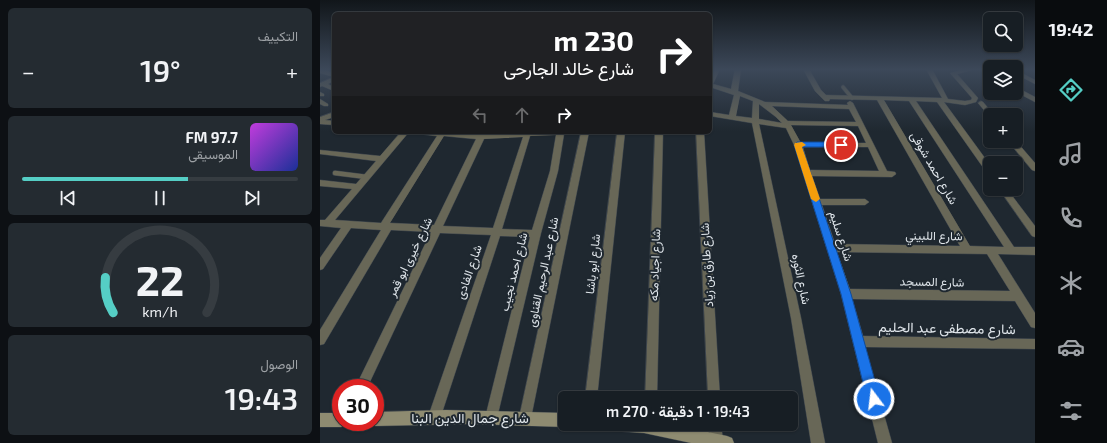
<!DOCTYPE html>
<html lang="ar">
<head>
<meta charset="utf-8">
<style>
  :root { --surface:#171e24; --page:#242b31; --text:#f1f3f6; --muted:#9ea2a6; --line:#363c41; --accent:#55cec5 }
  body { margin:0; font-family:"Exo 2",Vazirmatn,sans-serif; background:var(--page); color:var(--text); direction:rtl; height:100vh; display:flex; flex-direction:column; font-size:15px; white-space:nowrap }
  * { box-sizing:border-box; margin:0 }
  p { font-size:13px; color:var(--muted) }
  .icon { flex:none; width:22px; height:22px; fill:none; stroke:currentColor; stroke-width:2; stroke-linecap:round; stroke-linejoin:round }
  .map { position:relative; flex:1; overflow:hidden; direction:ltr }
  .drawer { display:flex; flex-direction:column; gap:8px; padding:8px; background:#0d1014; width:320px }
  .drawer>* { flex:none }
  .banner { position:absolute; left:12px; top:12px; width:380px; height:122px; border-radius:6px; box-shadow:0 1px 3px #0004,0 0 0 1px var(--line); direction:rtl; background:#202124; color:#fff; overflow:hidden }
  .controls { position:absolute; left:663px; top:12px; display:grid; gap:8px }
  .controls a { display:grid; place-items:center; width:40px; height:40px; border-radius:6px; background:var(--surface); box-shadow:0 1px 3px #0004,0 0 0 1px var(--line); font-size:20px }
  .speed { position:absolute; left:12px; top:379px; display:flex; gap:8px; font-size:20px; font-weight:700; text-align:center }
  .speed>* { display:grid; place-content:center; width:52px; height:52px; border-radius:50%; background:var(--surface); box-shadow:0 1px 3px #0004,0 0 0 1px var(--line); line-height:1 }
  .speed .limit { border:6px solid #d22; background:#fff; color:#111 }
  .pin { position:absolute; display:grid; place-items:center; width:34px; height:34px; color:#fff; margin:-17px; border:2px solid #fff; border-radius:50%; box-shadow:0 1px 4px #0007 }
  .me { position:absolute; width:44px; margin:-22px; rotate:345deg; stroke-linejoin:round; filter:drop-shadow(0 0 3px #0008) }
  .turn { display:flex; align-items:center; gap:14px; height:84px; padding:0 12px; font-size:18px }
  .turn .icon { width:52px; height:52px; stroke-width:2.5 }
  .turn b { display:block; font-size:28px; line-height:34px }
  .lanes { display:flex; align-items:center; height:38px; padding:0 12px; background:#0003; justify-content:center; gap:20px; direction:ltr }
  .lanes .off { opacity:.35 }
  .big { font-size:30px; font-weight:600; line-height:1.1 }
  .drawer .card { flex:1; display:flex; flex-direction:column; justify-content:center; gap:6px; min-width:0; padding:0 14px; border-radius:6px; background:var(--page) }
  .drawer .dial { align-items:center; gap:0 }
  .dial svg { height:104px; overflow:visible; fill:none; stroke:var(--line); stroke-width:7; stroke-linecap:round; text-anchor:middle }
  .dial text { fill:var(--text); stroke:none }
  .song { display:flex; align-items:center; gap:12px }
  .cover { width:48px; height:48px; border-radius:6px; background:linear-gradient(135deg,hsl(290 70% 55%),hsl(230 70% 35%)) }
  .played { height:4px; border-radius:2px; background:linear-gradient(90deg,var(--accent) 60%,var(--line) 60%) }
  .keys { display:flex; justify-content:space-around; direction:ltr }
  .heat { display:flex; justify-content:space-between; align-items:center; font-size:22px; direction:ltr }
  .trip { position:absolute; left:238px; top:391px; width:240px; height:40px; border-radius:6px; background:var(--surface); box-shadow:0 1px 3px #0004,0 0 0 1px var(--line); font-weight:600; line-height:40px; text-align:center; direction:rtl }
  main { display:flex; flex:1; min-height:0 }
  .tabs { display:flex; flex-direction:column; width:72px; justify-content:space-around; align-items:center; background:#090c0e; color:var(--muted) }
  .tabs .icon { width:28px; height:28px }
  .tabs .active { color:var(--accent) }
  .tabs b { font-size:18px; color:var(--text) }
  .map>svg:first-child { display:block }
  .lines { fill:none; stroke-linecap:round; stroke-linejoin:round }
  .lane-far1-casing { stroke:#3e464e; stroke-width:4.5 }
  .lane-casing { stroke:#3e464e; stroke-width:5.5 }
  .street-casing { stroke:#3e464e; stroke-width:1 }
  .secondary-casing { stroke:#3e464e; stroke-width:1 }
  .lane-far1 { stroke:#686757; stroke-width:3.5 }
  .lane { stroke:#686757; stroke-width:4.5 }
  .street { fill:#686757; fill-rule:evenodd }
  .secondary { fill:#8e8b71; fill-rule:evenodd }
  .route { fill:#1a73e8; stroke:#114b97 }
  .slow { fill:#f59e0b }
  .labels { text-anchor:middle; stroke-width:4; stroke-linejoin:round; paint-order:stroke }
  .street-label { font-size:12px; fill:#dfe5ea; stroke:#1f2830 }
  .near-street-label { font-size:14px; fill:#dfe5ea; stroke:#1f2830 }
</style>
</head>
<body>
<main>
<nav class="tabs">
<b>19:42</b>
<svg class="icon active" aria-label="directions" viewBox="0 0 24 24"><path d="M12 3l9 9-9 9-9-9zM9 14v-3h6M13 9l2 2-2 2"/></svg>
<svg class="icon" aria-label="music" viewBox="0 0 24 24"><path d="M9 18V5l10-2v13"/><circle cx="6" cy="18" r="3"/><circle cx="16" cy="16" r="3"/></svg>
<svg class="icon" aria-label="phone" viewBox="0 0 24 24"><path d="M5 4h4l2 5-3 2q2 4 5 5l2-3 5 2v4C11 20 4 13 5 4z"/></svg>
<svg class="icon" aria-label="climate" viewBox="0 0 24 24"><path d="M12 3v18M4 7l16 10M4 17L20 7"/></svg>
<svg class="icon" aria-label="car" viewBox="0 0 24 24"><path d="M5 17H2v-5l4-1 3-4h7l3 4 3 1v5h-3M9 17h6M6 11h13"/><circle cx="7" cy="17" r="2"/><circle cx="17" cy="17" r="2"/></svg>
<svg class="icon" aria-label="filters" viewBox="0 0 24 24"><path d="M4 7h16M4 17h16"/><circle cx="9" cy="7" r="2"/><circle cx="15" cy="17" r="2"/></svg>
</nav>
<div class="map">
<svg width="715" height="443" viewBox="0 0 715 443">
  <rect width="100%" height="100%" fill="#1f2830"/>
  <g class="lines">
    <defs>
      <path id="lane-far1" d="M523,87L532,98"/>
      <path id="lane" d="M15,173L47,177"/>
      <path id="street" d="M0,69L14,73V77L0,73Z
        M394,69H400L393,84L411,89L415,69H421L418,91L445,102L528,105L527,103L530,101L533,103L567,171L575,172L576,174L572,177L492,176L500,199H545L549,202L545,205H502L515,244L640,246L557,100L510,99L509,101H505L495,91L483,69H489L501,90L506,95L622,98L606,69H612L628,99L645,101L651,100L652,98L630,73L644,69H653L652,70L637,74L658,98L656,102L645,105L624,102L670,165V174L667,173L617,102L596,101L694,247H715V255L678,254L715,313V328L711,327L695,301L532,299L543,336L715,339V349L545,347L572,443H558L521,294L475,147L466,128L439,124L481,318L505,443H491L471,318L432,123L390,116V112L409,115L414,95L390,87V77ZM420,96L433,101L432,118L416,116ZM564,100L589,101L684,247L650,246ZM439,104L456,117L462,123L439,119ZM452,106L529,109L536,122L468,121ZM471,125L538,126L546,143H481ZM483,147H548L559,171L490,170ZM517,252L667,254L690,291L530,289Z
        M658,69H665L670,72V76Z
        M696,70L715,80V84L696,74Z
        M14,77V81L8,84L14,87V91L2,86L0,87V83Z
        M696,87L715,97V102L696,92Z
        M0,92L4,94V96H0Z
        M0,99L8,104V106H4L0,104Z
        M661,101L663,102L674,115L669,116L658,103Z
        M14,112V117L5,120L14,121V125L0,124V117Z
        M81,132H89L15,220L61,223L117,136L99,134L95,132H127L161,135L208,132H249L244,134L238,171L221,233L177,418L176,423L171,424L166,423L165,418L210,237L180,236L119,422L114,423L109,422L108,417L171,235L120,233L47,388H35L111,232L71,230L4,344L0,345V330L61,230L31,228L3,269L0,270V258L21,228L0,226V220H5L32,189L0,186V180L36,184L56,161L0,154V150L60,156ZM236,135L230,171L212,230L182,229L210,136ZM124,136L156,139L114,225L70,223ZM203,137L173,228L123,226L164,139Z
        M261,132H269L211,418L210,423L205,424L200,423L199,418Z
        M297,132H305L277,398H265Z
        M335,132H343L337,398H325Z
        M376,132H384L400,398H388Z
        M688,141H696L715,163V171L712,170Z
        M679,189H687L715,226V237L712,236Z
        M389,424H401L403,440L401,443H391Z"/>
      <path id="secondary" d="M126,410L245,413V424H251L245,427L150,424L55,426L49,422H55V412Z
        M0,413H21V422H27L26,425L21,427H0Z
        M287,424H350L407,436L412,438L414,443H371L324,433L294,431L289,429Z"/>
    </defs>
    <use href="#lane-far1" class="lane-far1-casing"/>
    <use href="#lane" class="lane-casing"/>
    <use href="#street" class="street-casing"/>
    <use href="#secondary" class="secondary-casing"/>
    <use href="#lane-far1" class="lane-far1"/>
    <use href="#lane" class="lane"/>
    <use href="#street" class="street"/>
    <use href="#secondary" class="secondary"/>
  </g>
  <linearGradient id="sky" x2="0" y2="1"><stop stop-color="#11161a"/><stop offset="0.53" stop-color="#3c4859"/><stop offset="1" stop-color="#3c4859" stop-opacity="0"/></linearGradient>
  <rect width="715" height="131" fill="url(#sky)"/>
  <path class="route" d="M477,142H521L525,145L521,147H482L531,294L560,399L558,404L554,406L549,404L547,399L521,294L474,145Z"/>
  <path class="slow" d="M482,142L486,145L482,147L500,199L496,202L491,199L474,145L475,143Z"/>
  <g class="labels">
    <g class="street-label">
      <text transform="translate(614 168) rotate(60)" y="4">شارع احمد شوقى</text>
      <text transform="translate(521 236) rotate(72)" y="4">شارع سليم</text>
      <text transform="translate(614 236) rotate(1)" y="4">شارع اللبيني</text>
      <text transform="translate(90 257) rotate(-64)" y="4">شارع خيرى ابو قمر</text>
      <text transform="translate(273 264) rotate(-84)" y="4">شارع ابو باشا</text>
      <text transform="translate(335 265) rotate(-88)" y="4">شارع اجياد مكه</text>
      <text transform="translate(387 265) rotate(-93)" y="4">شارع طارق بن زياد</text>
      <text transform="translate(149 272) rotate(-71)" y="4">شارع الفادى</text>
      <text transform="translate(194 272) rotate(-76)" y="4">شارع احمد نجيب</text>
      <text transform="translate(223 272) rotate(-78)" y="4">شارع عبد الرحيم القناوى</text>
      <text transform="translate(481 279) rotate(78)" y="4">شارع الثوره</text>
      <text transform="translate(612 282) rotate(1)" y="4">شارع المسجد</text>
    </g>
    <g class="near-street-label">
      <text transform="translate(627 328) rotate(1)" y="5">شارع مصطفى عبد الحليم</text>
      <text x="150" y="423">شارع جمال الدين البنا</text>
    </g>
  </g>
</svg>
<div class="controls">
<a><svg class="icon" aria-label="search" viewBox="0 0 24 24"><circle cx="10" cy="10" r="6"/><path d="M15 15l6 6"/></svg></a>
<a><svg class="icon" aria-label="layers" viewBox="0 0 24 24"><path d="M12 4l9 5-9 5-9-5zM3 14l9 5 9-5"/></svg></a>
<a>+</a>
<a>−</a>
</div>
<div class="speed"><div class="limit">30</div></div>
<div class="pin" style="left:521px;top:145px;background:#d93025"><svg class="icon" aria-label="arrive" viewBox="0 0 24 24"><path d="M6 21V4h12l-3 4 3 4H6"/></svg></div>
<svg class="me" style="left:554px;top:399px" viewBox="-20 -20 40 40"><circle r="17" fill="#1a73e8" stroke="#fff" stroke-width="3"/><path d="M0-11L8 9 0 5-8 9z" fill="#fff"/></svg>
<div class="trip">19:43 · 1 دقيقة · 270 m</div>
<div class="banner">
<div class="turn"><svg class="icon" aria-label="right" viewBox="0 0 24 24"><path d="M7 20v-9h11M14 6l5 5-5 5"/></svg><div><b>230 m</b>شارع خالد الجارحى</div></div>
<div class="lanes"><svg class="icon off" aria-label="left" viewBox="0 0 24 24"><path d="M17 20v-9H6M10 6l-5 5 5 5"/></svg><svg class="icon off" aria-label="ahead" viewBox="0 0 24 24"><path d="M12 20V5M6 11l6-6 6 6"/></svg><svg class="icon" aria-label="right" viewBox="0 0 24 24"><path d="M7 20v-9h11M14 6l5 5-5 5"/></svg></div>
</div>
</div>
<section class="drawer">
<div class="card"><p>التكييف</p>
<div class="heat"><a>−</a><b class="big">19°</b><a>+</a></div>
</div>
<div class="card">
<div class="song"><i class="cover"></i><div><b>97.7 FM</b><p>الموسيقى</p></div></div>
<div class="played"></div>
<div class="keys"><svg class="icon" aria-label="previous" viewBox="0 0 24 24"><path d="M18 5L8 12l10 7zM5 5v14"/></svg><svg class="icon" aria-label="pause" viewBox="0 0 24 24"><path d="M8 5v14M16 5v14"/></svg><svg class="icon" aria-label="next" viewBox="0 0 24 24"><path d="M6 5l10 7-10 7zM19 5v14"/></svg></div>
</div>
<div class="card dial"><svg viewBox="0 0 100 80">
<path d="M14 69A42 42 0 1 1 86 69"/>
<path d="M14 69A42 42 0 0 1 8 42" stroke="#55cec5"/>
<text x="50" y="56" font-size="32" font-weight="700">22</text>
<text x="50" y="72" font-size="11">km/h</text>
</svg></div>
<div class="card"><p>الوصول</p><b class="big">19:43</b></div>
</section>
</main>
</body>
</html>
